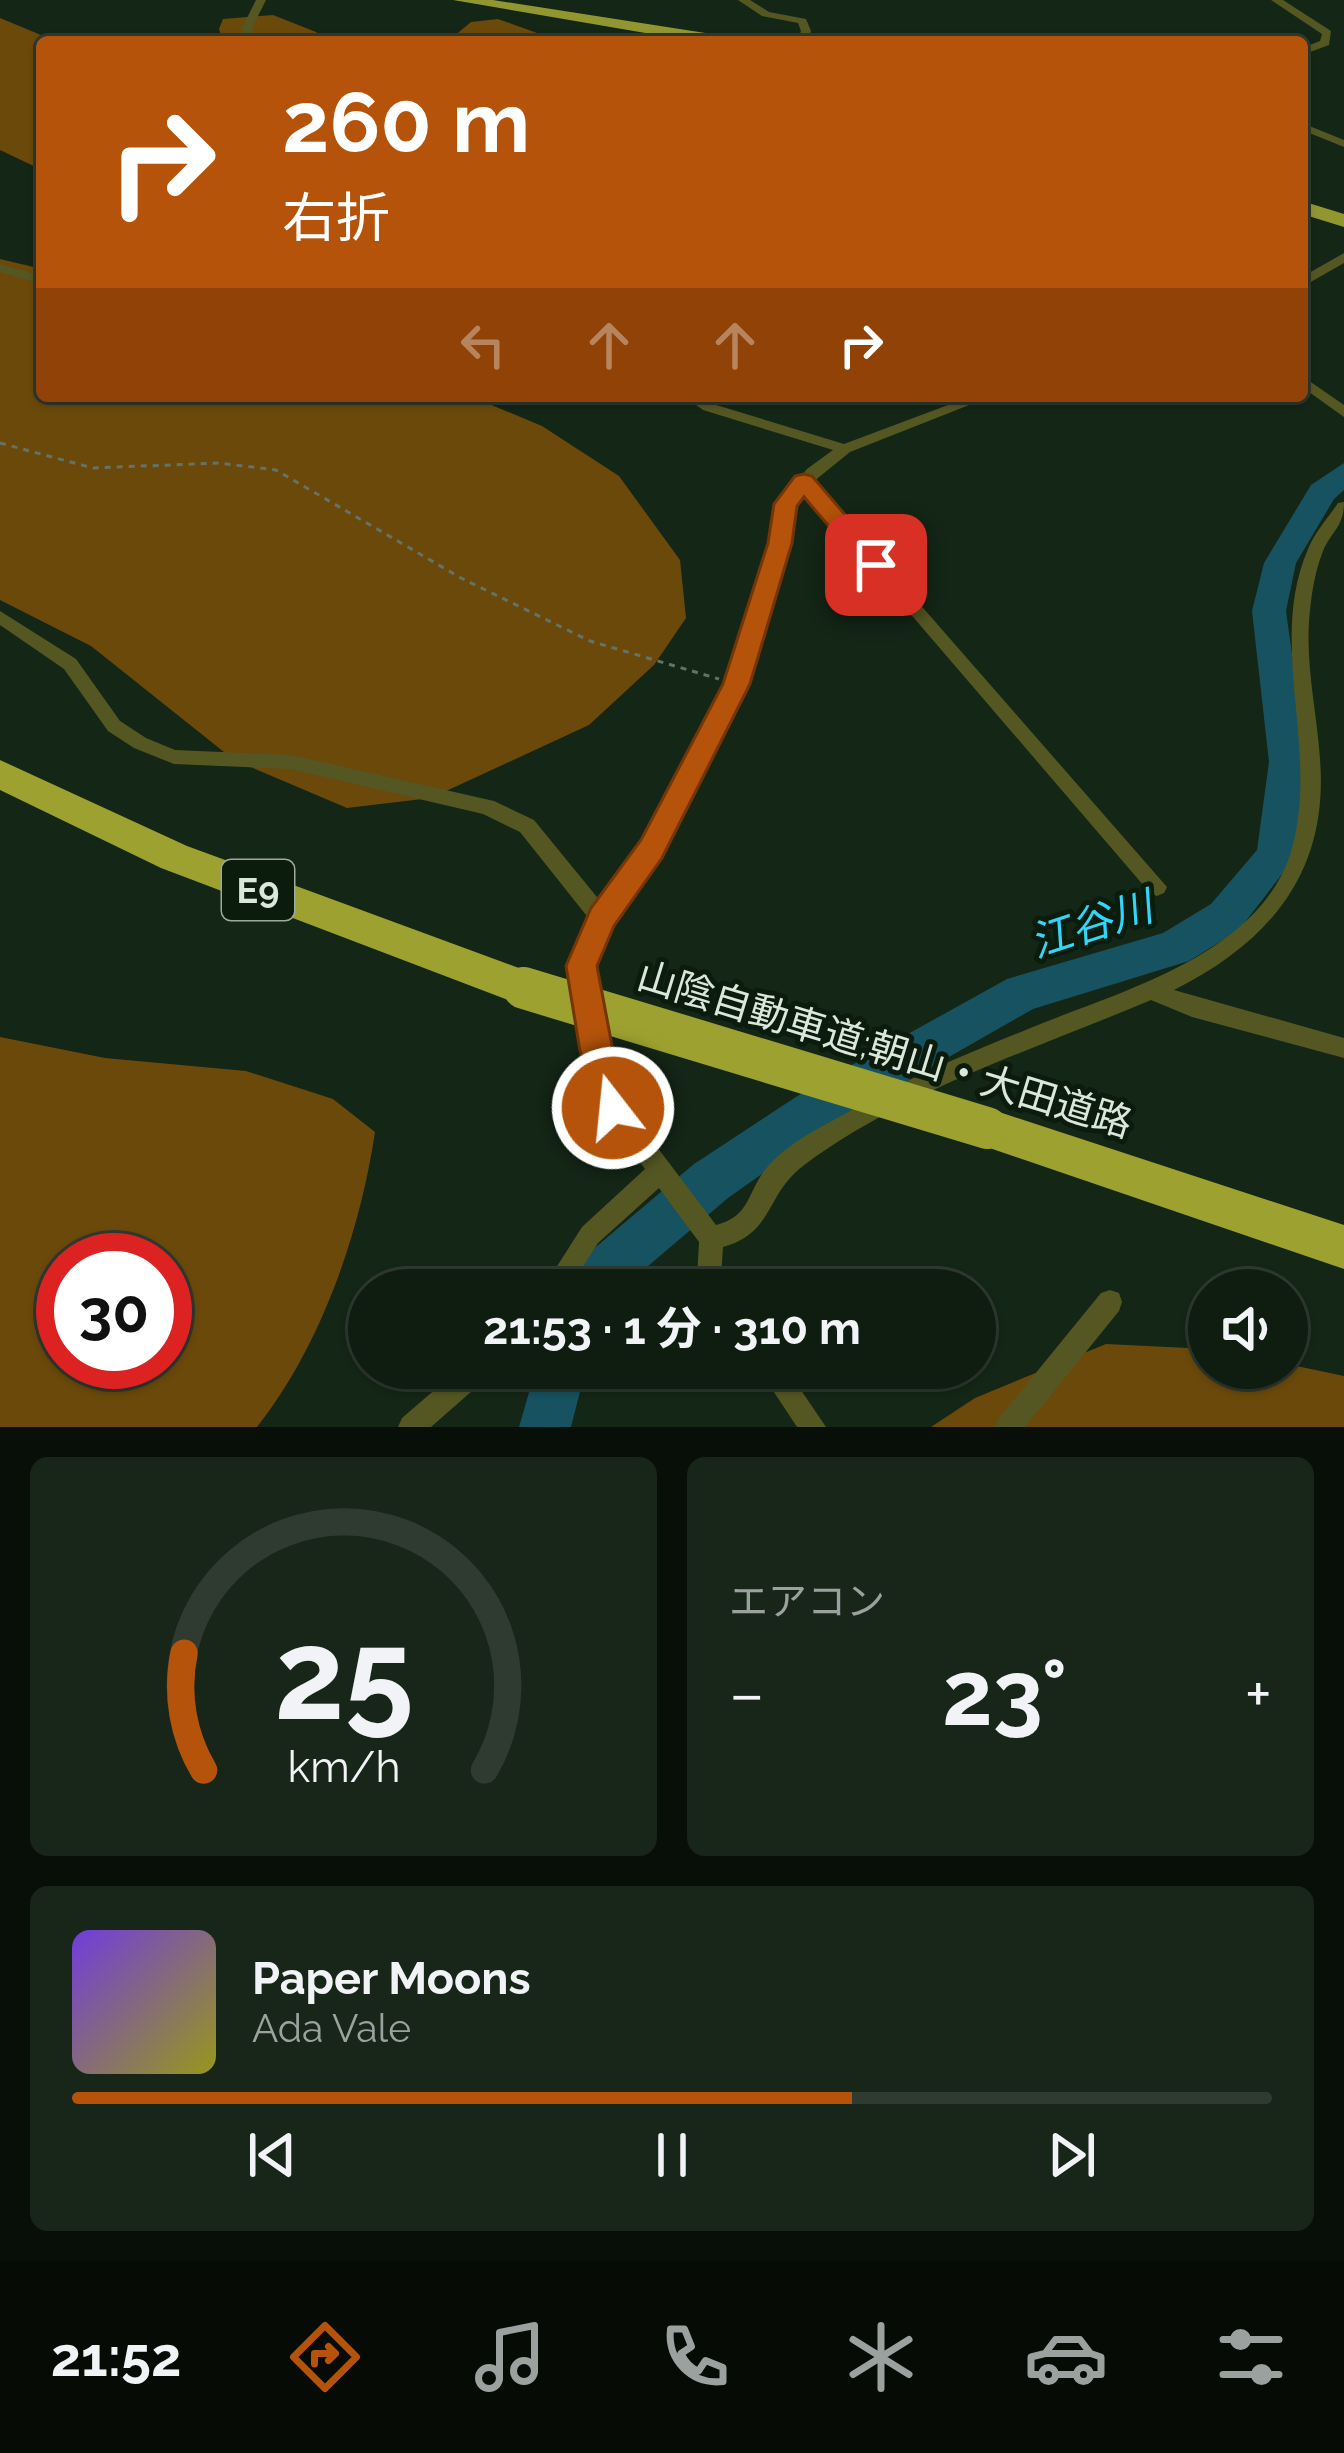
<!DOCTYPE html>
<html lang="ja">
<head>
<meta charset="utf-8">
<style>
  :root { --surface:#0f1c10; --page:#182519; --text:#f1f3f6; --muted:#9ba19f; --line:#2f3a30; --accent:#b45309 }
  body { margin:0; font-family:Raleway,"Noto Sans JP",sans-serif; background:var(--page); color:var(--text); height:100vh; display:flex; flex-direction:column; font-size:45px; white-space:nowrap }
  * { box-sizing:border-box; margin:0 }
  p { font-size:39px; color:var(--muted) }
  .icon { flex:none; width:66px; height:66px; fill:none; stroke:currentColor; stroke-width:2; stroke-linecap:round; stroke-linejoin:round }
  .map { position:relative; height:1427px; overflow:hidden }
  .drawer { display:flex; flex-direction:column; gap:30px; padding:30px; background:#080f09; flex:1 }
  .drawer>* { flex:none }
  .banner { position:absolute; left:36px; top:36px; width:1272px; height:366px; border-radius:12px; box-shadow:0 3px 9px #0004,0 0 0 3px var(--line); background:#b45309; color:#fff; overflow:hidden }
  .fabs { position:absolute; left:1188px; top:1269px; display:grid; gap:24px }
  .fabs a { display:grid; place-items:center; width:120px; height:120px; border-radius:50%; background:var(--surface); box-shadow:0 3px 9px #0004,0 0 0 3px var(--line); font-size:60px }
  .speed { position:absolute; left:36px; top:1233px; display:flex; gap:24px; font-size:60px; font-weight:700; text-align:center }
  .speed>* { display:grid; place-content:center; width:156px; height:156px; border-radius:50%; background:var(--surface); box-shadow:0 3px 9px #0004,0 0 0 3px var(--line); line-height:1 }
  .speed .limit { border:18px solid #d22; background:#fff; color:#111 }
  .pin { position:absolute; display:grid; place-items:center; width:102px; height:102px; color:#fff; margin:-51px; border-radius:24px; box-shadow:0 6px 18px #0006 }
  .me { position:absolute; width:132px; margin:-66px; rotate:344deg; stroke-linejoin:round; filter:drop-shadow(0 0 9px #0008) }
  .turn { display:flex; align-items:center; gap:42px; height:252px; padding:0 48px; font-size:54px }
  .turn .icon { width:156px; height:156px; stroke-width:2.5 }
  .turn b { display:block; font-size:84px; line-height:102px }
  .lanes { display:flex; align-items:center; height:114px; padding:0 48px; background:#0003; justify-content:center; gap:60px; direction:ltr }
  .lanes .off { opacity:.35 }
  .big { font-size:90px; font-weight:700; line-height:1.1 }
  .drawer .tile { flex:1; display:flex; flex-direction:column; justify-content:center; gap:18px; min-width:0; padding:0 42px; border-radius:18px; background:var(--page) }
  .drawer .dial { align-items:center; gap:0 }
  .dial svg { height:312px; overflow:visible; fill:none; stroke:var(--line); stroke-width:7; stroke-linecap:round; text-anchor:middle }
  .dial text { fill:var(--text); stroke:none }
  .song { display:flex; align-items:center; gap:36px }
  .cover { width:144px; height:144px; border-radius:18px; background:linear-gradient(135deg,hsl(260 70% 55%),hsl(60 70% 35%)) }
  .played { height:12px; border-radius:6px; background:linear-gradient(90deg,var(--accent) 65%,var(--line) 65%) }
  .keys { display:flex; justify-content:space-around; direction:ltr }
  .heat { display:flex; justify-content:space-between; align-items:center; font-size:66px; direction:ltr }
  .drawer .tiles { flex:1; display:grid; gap:30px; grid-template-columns:1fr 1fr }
  .tile:last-child { grid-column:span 2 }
  .trip { position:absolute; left:348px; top:1269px; width:648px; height:120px; border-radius:60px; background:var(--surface); box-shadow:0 3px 9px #0004,0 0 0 3px var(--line); font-weight:700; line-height:120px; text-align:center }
  .tabs { display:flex; height:192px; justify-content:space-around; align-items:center; background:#060b06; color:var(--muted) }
  .tabs .icon { width:84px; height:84px }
  .tabs .current { color:var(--accent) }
  .tabs b { font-size:54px; color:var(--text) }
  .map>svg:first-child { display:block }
  .forest { fill:#6a490b; fill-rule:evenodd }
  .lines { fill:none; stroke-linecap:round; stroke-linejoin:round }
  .river { fill:#165260; fill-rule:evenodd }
  .path { stroke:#647366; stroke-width:3; stroke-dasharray:6 6; stroke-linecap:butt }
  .minor { fill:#555722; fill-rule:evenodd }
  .trunk { fill:#929630; fill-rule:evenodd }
  .motorway { fill:#9ca12f; fill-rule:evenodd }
  .motorway-bridge { stroke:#9ca12f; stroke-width:42 }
  .route { fill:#b45309; stroke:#753606; stroke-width:3 }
  .labels { text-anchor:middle; stroke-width:10; stroke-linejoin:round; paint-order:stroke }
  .shield { fill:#0b1c0d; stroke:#9daa9e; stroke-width:3 }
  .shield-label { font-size:36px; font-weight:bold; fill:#dce7dc }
  .street-label { font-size:39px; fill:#dce7dc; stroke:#0b1c0d }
  .water-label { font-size:42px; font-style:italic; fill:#30d7fa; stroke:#0b1c0d }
</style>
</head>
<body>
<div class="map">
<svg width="1344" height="1427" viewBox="0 0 1344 1427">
  <rect width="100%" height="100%" fill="#142616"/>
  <path class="forest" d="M273,15L316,32L329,42H223L219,29L223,19Z
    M0,18L58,42H42V170L0,150Z
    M498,19L562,42H455L453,37L471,22Z
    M0,259L42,269V396H470L542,426L619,476L680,560L686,618L654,665L589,725L431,798L347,808L234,760L91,646L0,600Z
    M0,1037L105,1058L246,1071L333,1099L375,1132C360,1233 321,1346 257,1427H0ZM63,1260H165V1362H63Z
    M1106,1344L1209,1349V1368H1287V1364L1344,1376V1427H931L975,1398Z"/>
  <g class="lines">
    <path class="river" d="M1344,463V490L1334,499L1296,563L1286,611L1307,762L1296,856L1239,930L1189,961L1033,1009L837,1121L728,1198L620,1290H557L565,1273L694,1164L805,1091L1007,979L1163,933L1211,904L1257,850L1269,762L1252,611L1264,563L1311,485Z
      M536,1368H586L571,1427H519Z"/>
    <path class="path" d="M0,443L93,468L219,463L276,470L461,578L590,641L719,679"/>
    <path class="minor" d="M256,0H266L252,28L254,42H244L242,28Z
      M738,0H750L769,12L806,19L811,31L807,42H797L801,31L798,23L762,16Z
      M1271,0H1283L1331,31L1329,45L1302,55V48L1320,41L1322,34Z
      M1302,123L1344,140V147L1302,130Z
      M1344,253V263L1302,287V277Z
      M0,264L42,276V284L0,272Z
      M1302,376L1344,405V417L1302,387Z
      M684,396H701L713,404L844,444L972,396H992L850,452L813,482L1167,887L1164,893L1157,896L1150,893L805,491L793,505L788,543L746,684L658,855L609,923L591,966L607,1051L623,1102L716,1225C752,1216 747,1190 768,1166C791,1140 828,1124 859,1106C914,1075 974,1051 1033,1027C1121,991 1256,956 1290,855C1322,754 1266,646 1308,549C1315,532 1328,518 1338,503L1344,502C1344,527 1332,530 1323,551C1314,574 1311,597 1309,622C1306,667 1317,714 1320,759C1329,872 1270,942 1174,990L1344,1038V1058L1192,1017L1151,1000C1036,1049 904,1090 803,1166C765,1195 774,1233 723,1247L721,1277L728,1290L700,1289L697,1280L699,1242L659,1188L598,1243L568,1290H542L582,1227L645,1169L605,1116L585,1051L571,966L590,920L520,832L483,814L291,769L174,764L134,748L108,731L64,669L0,625V611L76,659L120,721L146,738L175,750L291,755L494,801L534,820L601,902L644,843L728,684L772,543L777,504L807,469L833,450L703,410Z
      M1110,1290L1119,1293L1122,1302L1119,1311L1025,1427H995L999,1418L1101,1293Z
      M460,1368H492L488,1377L431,1427H398L402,1418Z
      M758,1368H786L826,1427H797Z"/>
    <path class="trunk" d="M453,0H493L731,37L740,42H698Z
      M1302,201L1344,214V227L1302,214Z"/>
    <path class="motorway" d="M0,760L187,846L538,975L543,988L538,1001L524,1006L161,868L0,790Z
      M987,1108L1344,1225V1269L972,1142L966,1128L972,1114Z"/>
    <path class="motorway-bridge" d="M524,988L987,1128"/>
  </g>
  <path class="route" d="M804,474L812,476L888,565L876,573L867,571L804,497L797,506L792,543L750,684L662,858L614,926L597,966L613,1051L630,1108L625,1120L613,1124L601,1120L580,1051L566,966L591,908L641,840L723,684L768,543L774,504L795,476Z"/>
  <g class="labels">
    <rect class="shield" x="222" y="860" width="72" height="60" rx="9"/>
    <g class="shield-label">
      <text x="258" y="903">E9</text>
    </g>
    <g class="street-label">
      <text transform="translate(885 1049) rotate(17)" y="14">山陰自動車道;朝山・大田道路</text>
    </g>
    <g class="water-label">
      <text transform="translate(1091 924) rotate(-18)" y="15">江谷川</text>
    </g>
  </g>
</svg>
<div class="fabs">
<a><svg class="icon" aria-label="sound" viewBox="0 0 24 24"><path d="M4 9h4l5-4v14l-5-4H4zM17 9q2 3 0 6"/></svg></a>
</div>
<div class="speed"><div class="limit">30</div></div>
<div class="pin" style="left:876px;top:565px;background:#d93025"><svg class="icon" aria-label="arrive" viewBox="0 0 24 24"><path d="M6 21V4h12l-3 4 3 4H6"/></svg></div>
<svg class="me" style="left:613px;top:1108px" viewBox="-20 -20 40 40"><circle r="17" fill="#b45309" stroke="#fff" stroke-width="3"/><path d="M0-11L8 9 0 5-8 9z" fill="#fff"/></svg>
<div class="trip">21:53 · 1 分 · 310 m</div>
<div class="banner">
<div class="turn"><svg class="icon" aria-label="right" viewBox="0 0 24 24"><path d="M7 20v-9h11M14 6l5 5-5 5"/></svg><div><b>260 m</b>右折</div></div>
<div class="lanes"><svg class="icon off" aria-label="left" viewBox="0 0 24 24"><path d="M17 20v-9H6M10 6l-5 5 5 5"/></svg><svg class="icon off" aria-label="ahead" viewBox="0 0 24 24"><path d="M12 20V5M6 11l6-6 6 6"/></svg><svg class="icon off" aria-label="ahead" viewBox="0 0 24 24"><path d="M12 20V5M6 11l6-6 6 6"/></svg><svg class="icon" aria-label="right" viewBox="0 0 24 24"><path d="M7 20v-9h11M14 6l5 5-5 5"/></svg></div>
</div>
</div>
<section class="drawer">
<div class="tiles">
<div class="tile dial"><svg viewBox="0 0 100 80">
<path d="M14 69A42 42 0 1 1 86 69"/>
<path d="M14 69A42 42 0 0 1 9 39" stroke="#b45309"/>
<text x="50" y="56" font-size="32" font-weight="700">25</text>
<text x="50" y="72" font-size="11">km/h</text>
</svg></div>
<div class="tile"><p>エアコン</p>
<div class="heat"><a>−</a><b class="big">23°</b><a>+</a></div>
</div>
<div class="tile">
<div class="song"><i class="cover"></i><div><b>Paper Moons</b><p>Ada Vale</p></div></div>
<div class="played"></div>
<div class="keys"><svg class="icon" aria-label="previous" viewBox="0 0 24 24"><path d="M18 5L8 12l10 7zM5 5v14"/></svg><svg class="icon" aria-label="pause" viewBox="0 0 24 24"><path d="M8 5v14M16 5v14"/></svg><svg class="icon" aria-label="next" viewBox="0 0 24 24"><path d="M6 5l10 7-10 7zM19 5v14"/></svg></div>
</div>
</div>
</section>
<nav class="tabs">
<b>21:52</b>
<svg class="icon current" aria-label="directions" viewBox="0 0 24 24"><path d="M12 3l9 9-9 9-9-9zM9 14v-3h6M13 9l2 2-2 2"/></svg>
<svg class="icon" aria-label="music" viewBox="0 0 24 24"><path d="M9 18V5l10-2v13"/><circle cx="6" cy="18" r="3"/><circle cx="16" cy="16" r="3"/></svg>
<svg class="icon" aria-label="phone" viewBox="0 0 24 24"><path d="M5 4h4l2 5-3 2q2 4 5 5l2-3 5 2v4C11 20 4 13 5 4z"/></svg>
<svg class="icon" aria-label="climate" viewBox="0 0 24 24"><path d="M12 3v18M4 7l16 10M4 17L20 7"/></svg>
<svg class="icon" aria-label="car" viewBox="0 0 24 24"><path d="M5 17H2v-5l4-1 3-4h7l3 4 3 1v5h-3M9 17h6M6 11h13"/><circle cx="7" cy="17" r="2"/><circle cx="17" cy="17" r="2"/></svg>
<svg class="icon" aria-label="filters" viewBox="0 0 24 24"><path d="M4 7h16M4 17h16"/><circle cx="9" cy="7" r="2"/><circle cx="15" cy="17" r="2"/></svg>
</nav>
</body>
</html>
